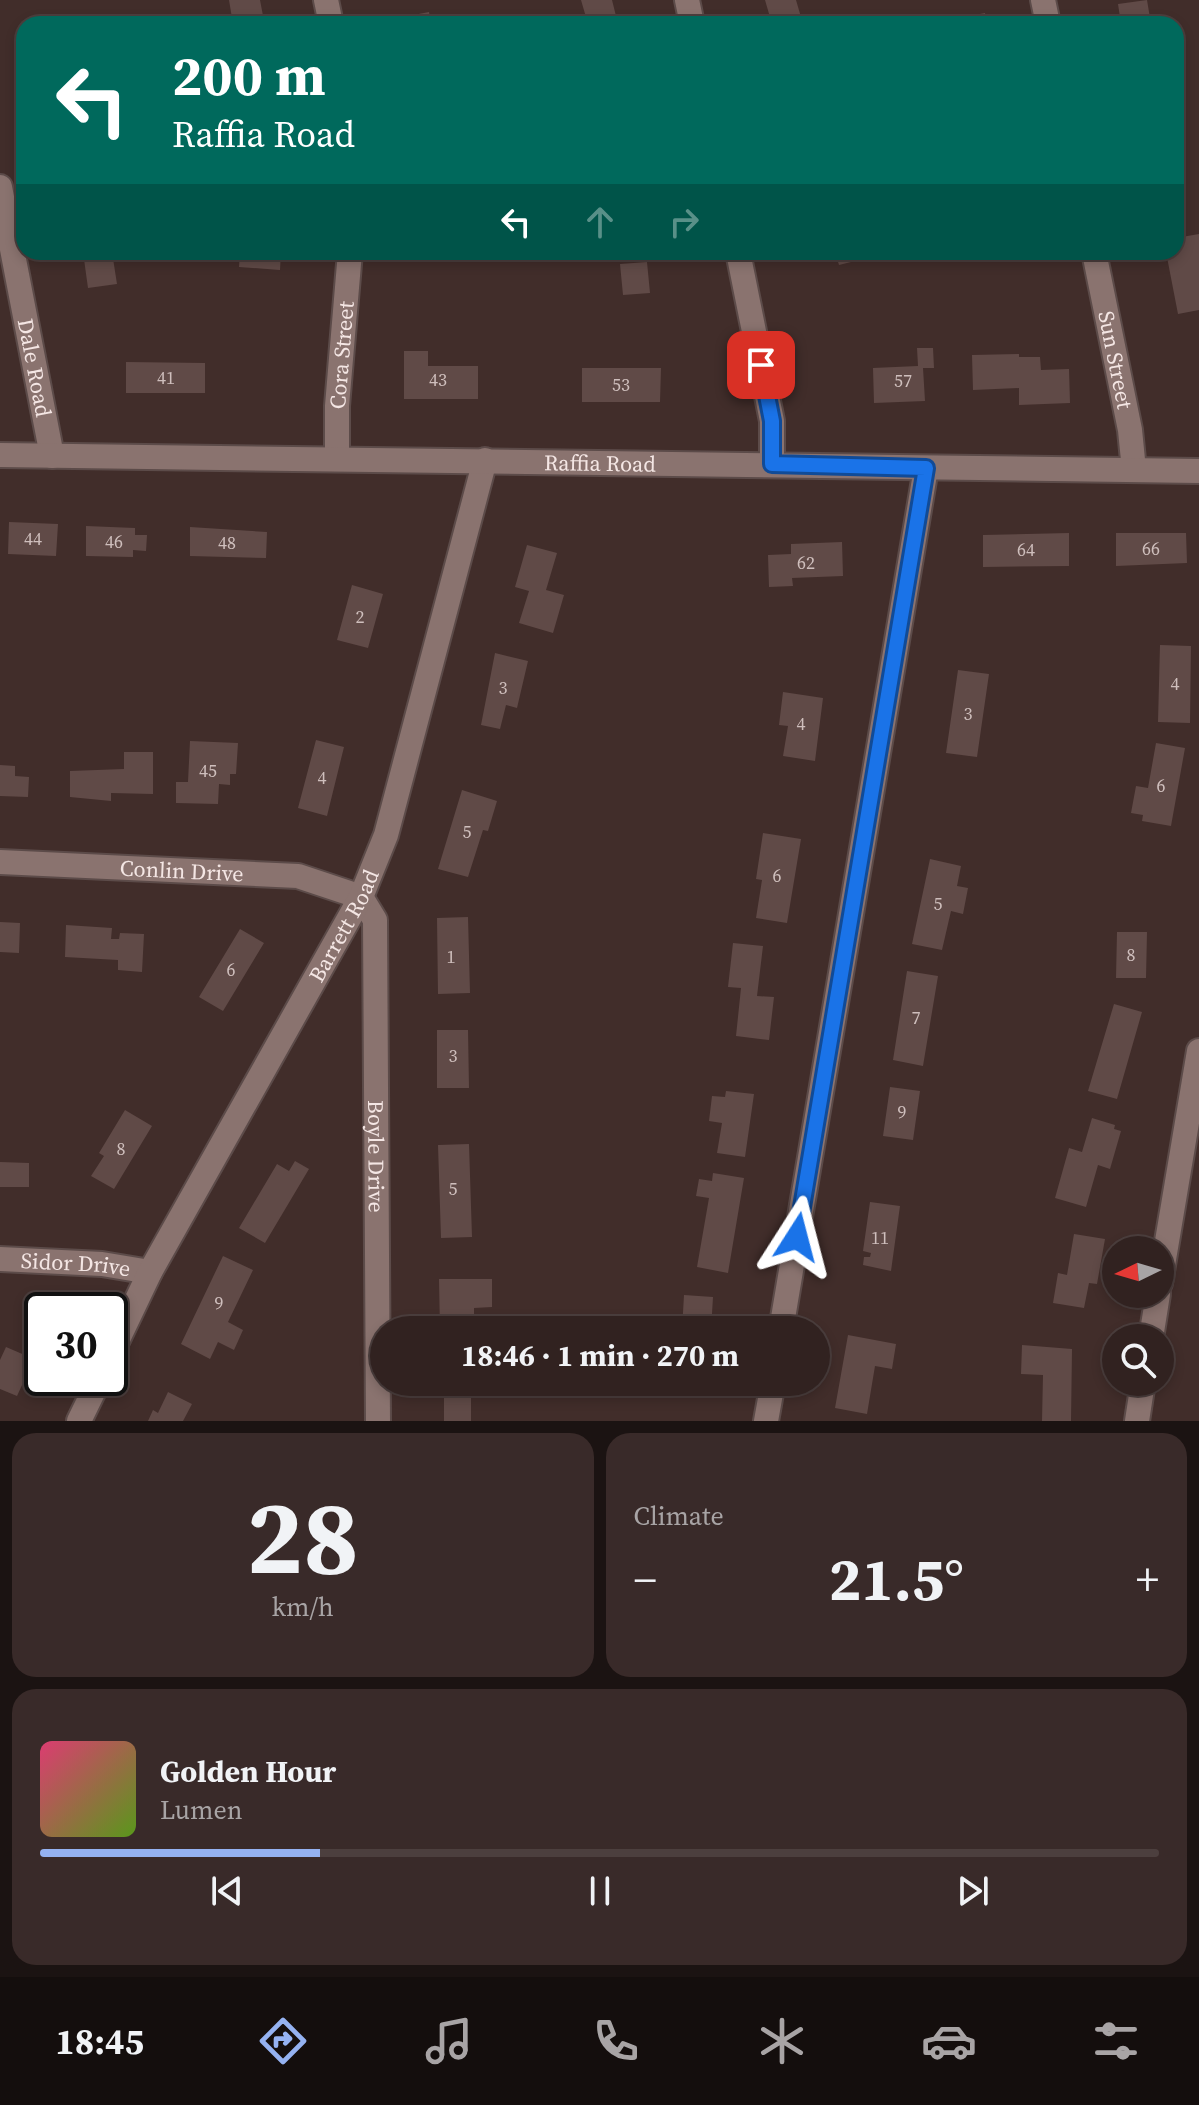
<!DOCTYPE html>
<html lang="en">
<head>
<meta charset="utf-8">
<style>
  :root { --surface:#312220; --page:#392a29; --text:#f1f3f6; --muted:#a8a4a5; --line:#4c3f3e; --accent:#95b2f1 }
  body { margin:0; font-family:"Source Serif 4",serif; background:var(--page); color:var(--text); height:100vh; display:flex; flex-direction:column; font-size:30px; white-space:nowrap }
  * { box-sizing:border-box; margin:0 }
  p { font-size:26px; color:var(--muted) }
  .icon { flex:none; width:44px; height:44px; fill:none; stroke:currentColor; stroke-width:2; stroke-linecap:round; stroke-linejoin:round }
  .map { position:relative; height:1421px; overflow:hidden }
  .sheet { display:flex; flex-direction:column; gap:12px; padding:12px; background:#1b1312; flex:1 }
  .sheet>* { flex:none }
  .banner { position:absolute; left:16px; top:16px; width:1168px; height:244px; border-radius:24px; box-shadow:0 4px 12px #0003,0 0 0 2px var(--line); background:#00695c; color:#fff; overflow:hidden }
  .needle { width:52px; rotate:265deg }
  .fabs { position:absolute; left:1102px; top:1236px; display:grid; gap:16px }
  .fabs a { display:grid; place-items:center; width:72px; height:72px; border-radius:50%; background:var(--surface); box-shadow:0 4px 12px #0003,0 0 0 2px var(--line); font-size:40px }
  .speed { position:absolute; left:24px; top:1292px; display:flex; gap:16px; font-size:40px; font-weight:700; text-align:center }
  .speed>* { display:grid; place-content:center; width:104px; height:104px; border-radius:50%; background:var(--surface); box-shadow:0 4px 12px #0003,0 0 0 2px var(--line); line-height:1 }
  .speed .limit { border:4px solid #111; border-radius:12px; background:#fff; color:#111 }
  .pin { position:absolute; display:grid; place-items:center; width:68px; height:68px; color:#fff; margin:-34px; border-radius:16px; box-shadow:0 4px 12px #0006 }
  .me { position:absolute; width:88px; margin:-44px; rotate:9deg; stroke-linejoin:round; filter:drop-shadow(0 0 6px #0008) }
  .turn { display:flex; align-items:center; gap:28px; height:168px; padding:0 24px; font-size:36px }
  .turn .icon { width:104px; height:104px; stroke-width:2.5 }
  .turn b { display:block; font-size:56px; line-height:68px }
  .lanes { display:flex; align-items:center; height:76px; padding:0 24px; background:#0003; justify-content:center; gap:40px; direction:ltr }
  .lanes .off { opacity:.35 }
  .big { font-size:60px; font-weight:700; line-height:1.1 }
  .sheet .widget { flex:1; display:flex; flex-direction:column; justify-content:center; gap:12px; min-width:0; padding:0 28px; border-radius:24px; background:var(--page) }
  .sheet .dial { align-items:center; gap:0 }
  .dial b { font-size:104px; line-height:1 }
  .song { display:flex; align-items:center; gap:24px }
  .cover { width:96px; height:96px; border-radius:12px; background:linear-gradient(135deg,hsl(340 70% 55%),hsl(90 70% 35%)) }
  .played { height:8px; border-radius:4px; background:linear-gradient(90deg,var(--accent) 25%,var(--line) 25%) }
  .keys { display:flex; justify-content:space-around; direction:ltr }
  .heat { display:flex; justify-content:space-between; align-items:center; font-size:44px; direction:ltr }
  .sheet .tiles { flex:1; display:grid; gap:12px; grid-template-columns:1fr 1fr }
  .widget:last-child { grid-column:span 2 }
  .trip { position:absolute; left:370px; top:1316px; width:460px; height:80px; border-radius:40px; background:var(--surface); box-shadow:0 4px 12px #0003,0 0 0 2px var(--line); font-weight:700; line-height:80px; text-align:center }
  .dock { display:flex; height:128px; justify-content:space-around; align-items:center; background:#140e0d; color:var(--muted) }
  .dock .icon { width:56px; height:56px }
  .dock .current { color:var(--accent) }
  .dock b { font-size:36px; color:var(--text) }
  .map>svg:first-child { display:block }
  .building { fill:#604a47 }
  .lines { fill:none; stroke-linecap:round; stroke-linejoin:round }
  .street-casing { stroke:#5c4b49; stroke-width:28 }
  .secondary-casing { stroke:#5c4b49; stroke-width:28 }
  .street { stroke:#8a736f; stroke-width:24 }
  .secondary { stroke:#8a736f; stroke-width:24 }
  .route-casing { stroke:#114b97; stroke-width:20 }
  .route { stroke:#1a73e8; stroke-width:14 }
  .labels { text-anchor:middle; stroke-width:8; stroke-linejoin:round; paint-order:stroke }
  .number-label { font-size:18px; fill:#cfbfbd }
  .street-label { font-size:22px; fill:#f4e6e4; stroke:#412d2a }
</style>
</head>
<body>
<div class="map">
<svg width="1199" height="1421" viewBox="0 0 1199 1421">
  <rect width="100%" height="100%" fill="#412d2a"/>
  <path class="building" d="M229,0H260L264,21L233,24Z
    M581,0H612L618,24H588Z
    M765,0H796L803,24H772Z
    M1147,0L1151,24H1121L1118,4Z
    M429,12L431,24H400L398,18Z
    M985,13L987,24H954V19Z
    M65,14L67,24H36V20Z
    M1199,234V310L1178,314L1166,252H1176V238Z
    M83,252H112L117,284L88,288Z
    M240,252H281L280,270L239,267Z
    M835,252H869L871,257L839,265Z
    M647,262L650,293L623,295L620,264Z
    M917,348H933L934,368H923L925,401L874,403L873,368L918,366Z
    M404,351H428V366H478V399H404Z
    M1019,354V357H1040L1041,370L1069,369L1070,403L1019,405V388L973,390L972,355Z
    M126,362L205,363V393H126Z
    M582,368H661L660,402H582Z
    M9,522L58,524L56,556L8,554Z
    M86,526L135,528V535H147L146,551L133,550V557L86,556Z
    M190,527L267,532L266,558L190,556Z
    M1069,533V566L983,567V535Z
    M1116,533H1186L1187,563L1116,566Z
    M842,542L843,576L792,578L793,586L769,587L768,555L791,554V544Z
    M527,545L557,553L546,590L564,595L553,633L519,623L529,591L515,587Z
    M352,585L383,594L368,648L337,640Z
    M1160,645L1191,646L1190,723L1158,722Z
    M495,653L528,661L517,708L506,705L500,729L481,725Z
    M958,670L989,674L977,757L946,753Z
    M783,692L823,698L815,761L783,756L788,726L779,725Z
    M316,740L344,747L327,816L298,808Z
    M190,741L238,743L236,774H230V785L219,784L218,804L176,803V782H188Z
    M1156,743L1185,748L1171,826L1142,821L1143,815L1131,813L1136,786L1148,788Z
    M124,752H153V794L111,793V801L70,797V771L124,769Z
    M0,765L15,766V776L29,777L28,797L0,796Z
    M462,790L497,801L488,831L483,830L468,877L438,869Z
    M763,833L801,839L787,923L756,918L762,880L756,879Z
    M930,859L961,866L957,886L968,888L963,914L951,911L942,950L912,944Z
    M468,917L470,993L438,994L437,918Z
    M0,922L20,923L19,953L0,952Z
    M66,925L112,928L111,939H119L120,933L144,934L142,972L118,970V960L65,957Z
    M240,929L264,943L223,1011L199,997Z
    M1117,932H1147L1146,978H1116Z
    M733,943L763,946L757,996L774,997L769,1040L736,1036L741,988L728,987Z
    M907,971L938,976L923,1066L893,1060Z
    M1114,1004L1142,1012L1117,1099L1088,1091Z
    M437,1030H468L469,1088H437Z
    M890,1087L920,1091L913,1140L883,1136Z
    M726,1091L754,1094L745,1157L717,1153L722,1123L709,1121L712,1096L725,1097Z
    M125,1110L152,1126L114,1189L91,1176L104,1156L99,1153Z
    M1092,1118L1115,1125L1114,1129L1121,1131L1110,1169L1098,1165L1086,1207L1055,1198L1069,1148L1082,1152Z
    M469,1144L472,1237L441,1238L438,1145Z
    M295,1161L309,1169L265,1243L239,1228L277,1164L289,1171Z
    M0,1162L29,1163V1187H0Z
    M713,1173L744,1178L728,1273L697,1267L709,1198L696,1196L699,1179L712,1181Z
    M870,1202L900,1206L891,1271L863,1265L864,1257H870L871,1253L863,1251Z
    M1074,1234L1105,1239L1097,1284L1089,1283L1084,1308L1053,1303L1058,1273L1067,1275Z
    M223,1256L253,1270L228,1322L243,1330L234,1350L218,1342L210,1359L181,1344Z
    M439,1279H492V1307L474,1308V1330H440Z
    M684,1295L713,1297L711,1330H682Z
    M848,1335L896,1344L892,1369L875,1366L867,1414L835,1408Z
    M1022,1345L1072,1349L1071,1421H1042L1043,1375L1021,1374Z
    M6,1347L34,1359L17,1396L0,1389V1360Z
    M168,1392L192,1404L183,1421H148L153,1410L158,1413Z
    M471,1397V1421H444V1398Z"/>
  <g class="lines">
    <defs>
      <g id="street">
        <path d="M326,0L331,24"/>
        <path d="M687,0L692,24"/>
        <path d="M1043,0L1048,24"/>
        <path id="s1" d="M0,187L52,456"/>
        <path d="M738,252L772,421V464"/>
        <path id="s2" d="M1094,252L1130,430L1134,470"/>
        <path id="s3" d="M337,459V406L350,252"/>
        <path id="s4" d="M0,862L298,876L361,897L375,920L378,1421"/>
        <path id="s5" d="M0,1259L102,1264L150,1272"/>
        <path d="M1160,1283L1199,1051"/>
        <path d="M781,1330L926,468"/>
        <path d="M1151,1338L1158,1294"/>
        <path id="s6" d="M110,1356L150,1272L361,897L386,835L485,460"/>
        <path d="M79,1421L100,1378"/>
        <path d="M766,1421L773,1382"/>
        <path d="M1137,1421L1143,1382"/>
      </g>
      <g id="secondary">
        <path id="s7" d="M0,455L1199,471"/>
      </g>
    </defs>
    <use href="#street" class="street-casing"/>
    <use href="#secondary" class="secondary-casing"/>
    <use href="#street" class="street"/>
    <use href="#secondary" class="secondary"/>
  </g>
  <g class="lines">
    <defs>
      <path id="route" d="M761,365L772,421V464L926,468L797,1237"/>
    </defs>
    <use href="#route" class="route-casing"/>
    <use href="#route" class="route"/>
  </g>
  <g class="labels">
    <g class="number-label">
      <text x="166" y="384">41</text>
      <text x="438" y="386">43</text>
      <text x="903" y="387">57</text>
      <text x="621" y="391">53</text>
      <text x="33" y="545">44</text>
      <text x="114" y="548">46</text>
      <text x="227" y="549">48</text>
      <text x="1151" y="555">66</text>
      <text x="1026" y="556">64</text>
      <text x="806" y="569">62</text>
      <text x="360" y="623">2</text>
      <text x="1175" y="690">4</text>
      <text x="503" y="694">3</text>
      <text x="968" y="720">3</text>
      <text x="801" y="730">4</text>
      <text x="208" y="777">45</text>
      <text x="322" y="784">4</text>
      <text x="1161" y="792">6</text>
      <text x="467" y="838">5</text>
      <text x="777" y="882">6</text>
      <text x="938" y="910">5</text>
      <text x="1131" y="961">8</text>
      <text x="451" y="963">1</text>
      <text x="231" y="976">6</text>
      <text x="916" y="1024">7</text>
      <text x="453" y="1062">3</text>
      <text x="902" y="1118">9</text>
      <text x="121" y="1155">8</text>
      <text x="453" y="1195">5</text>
      <text x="880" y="1244">11</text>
      <text x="219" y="1309">9</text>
    </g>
    <g class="street-label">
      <text dy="8" stroke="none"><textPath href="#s3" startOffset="104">Cora Street</textPath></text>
      <text dy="8" stroke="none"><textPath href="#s2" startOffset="110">Sun Street</textPath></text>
      <text dy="8" stroke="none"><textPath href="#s1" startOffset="184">Dale Road</textPath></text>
      <text dy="8" stroke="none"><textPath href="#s7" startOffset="600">Raffia Road</textPath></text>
      <text dy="8" stroke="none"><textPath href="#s4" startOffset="182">Conlin Drive</textPath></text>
      <text dy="8" stroke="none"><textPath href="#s6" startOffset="490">Barrett Road</textPath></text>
      <text dy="8" stroke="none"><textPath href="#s4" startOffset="628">Boyle Drive</textPath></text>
      <text dy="8" stroke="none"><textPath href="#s5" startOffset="76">Sidor Drive</textPath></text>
    </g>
  </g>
</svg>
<div class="fabs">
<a><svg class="needle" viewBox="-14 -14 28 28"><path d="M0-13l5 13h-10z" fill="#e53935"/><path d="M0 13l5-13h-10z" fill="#a8a4a5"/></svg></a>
<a><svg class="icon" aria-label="search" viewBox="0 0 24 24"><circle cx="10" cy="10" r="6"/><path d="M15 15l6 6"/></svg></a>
</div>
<div class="speed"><div class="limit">30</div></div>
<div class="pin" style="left:761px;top:365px;background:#d93025"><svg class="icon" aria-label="arrive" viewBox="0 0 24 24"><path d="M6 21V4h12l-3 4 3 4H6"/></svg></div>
<svg class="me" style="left:797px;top:1237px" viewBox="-20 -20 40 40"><path d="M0-17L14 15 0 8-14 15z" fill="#1a73e8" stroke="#fff" stroke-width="4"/></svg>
<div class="trip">18:46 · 1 min · 270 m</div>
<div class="banner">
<div class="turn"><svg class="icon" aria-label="left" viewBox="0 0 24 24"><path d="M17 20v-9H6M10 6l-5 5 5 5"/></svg><div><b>200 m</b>Raffia Road</div></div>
<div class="lanes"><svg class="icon" aria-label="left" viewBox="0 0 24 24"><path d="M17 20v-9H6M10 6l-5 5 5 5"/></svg><svg class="icon off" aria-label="ahead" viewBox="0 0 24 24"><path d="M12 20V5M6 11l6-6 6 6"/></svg><svg class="icon off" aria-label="right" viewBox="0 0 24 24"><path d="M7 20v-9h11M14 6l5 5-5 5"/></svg></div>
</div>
</div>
<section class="sheet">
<div class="tiles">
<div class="widget dial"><b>28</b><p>km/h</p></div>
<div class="widget"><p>Climate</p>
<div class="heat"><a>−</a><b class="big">21.5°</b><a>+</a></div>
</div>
<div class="widget">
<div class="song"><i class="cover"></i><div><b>Golden Hour</b><p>Lumen</p></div></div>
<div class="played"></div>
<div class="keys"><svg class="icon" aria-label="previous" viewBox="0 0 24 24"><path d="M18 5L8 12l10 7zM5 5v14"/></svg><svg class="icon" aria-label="pause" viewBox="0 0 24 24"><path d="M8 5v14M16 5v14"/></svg><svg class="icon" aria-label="next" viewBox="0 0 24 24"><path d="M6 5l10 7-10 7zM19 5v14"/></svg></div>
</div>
</div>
</section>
<nav class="dock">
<b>18:45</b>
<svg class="icon current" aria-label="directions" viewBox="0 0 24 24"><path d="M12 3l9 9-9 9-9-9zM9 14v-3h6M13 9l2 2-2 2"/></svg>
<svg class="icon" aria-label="music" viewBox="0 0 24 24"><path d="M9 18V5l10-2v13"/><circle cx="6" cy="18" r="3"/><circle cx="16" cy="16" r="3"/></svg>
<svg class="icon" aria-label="phone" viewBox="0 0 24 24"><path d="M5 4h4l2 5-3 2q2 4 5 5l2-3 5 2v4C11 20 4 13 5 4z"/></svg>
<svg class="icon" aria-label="climate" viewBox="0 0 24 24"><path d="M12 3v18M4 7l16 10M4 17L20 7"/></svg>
<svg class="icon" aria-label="car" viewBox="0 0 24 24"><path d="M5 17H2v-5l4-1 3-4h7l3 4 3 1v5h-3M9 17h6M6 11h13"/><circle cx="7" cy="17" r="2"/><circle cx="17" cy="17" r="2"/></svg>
<svg class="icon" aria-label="filters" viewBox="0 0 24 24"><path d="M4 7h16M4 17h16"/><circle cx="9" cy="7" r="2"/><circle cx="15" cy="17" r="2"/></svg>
</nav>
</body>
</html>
